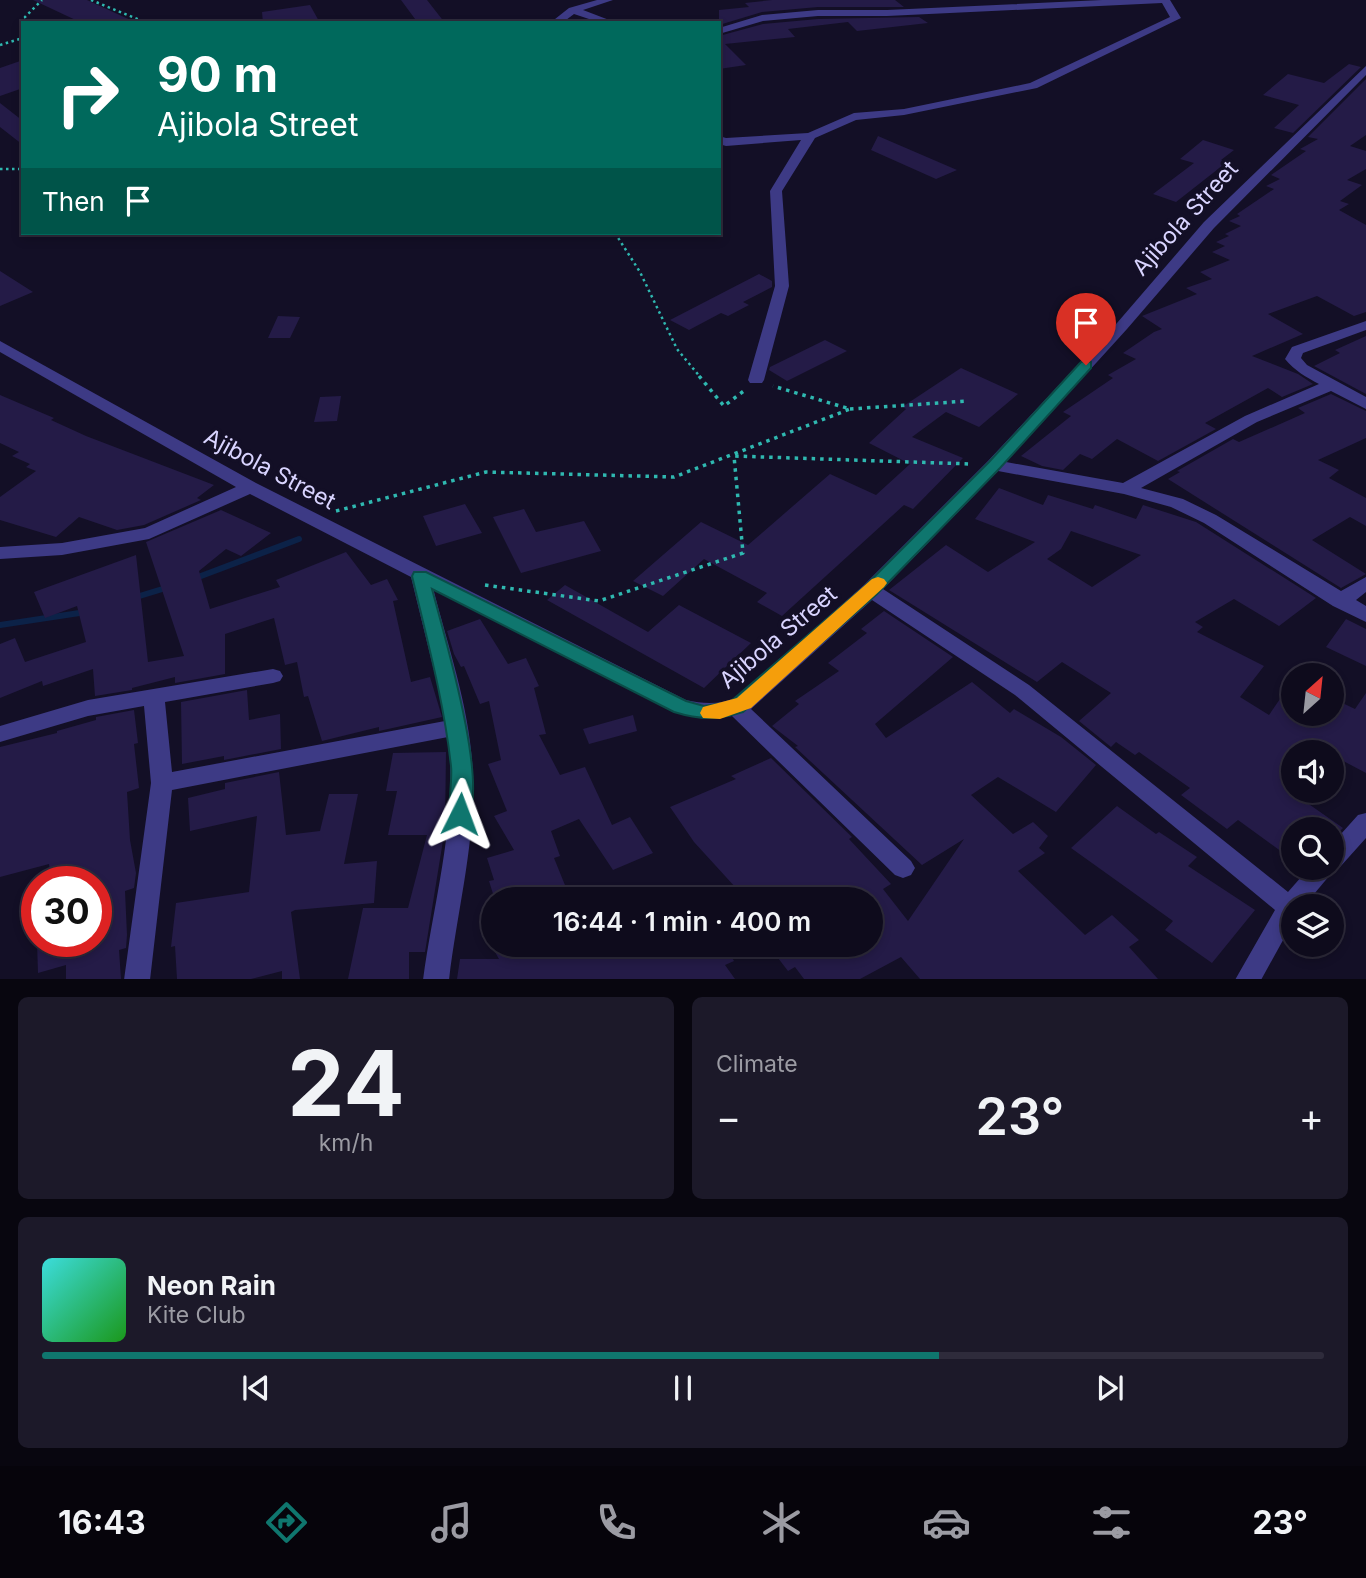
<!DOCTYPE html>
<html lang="en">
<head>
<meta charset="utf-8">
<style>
  :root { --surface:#0e0b1c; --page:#1c1929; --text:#f1f3f6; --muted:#9b9ba3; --line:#2e2b3b; --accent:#0f766e }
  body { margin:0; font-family:Inter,sans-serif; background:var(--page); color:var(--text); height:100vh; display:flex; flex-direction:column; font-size:26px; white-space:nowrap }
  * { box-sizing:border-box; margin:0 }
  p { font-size:23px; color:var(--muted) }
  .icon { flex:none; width:38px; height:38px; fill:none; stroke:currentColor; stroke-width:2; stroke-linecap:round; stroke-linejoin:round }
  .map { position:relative; height:979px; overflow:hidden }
  .sheet { display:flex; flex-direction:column; gap:18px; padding:18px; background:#08060f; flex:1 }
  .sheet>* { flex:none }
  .banner { position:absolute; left:21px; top:21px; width:700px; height:214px; border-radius:0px; box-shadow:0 4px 10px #0003,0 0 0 2px var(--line); background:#00695c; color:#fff; overflow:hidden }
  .needle { width:46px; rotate:27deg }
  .tools { position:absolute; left:1281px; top:663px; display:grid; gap:14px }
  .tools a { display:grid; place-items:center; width:63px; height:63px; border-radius:50%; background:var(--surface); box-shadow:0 4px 10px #0003,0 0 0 2px var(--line); font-size:35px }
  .speed { position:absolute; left:21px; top:866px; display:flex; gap:14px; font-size:35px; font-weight:700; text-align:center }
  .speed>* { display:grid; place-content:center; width:91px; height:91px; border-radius:50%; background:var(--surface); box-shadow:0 4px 10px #0003,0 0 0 2px var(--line); line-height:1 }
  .speed .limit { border:10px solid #d22; background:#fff; color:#111 }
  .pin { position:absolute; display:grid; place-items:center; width:60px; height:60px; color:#fff; margin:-72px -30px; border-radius:50% 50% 50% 0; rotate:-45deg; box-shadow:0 0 7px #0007 }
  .pin .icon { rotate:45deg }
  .me { position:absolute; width:77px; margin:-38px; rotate:3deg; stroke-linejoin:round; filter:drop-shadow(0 0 5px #0008) }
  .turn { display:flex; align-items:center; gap:24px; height:147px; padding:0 21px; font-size:32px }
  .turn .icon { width:91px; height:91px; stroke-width:2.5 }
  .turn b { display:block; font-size:49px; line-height:60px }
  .then { display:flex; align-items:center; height:66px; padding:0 21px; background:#0003; gap:14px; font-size:26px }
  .big { font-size:52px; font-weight:600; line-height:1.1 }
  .sheet .card { flex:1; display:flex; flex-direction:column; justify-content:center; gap:10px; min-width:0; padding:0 24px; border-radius:10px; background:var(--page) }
  .sheet .dial { align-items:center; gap:0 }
  .dial b { font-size:91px; line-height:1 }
  .song { display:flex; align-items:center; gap:21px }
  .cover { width:84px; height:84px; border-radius:10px; background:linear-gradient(135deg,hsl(180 70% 55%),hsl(120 70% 35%)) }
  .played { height:7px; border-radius:4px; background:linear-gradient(90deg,var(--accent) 70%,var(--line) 70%) }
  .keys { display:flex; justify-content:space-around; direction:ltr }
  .heat { display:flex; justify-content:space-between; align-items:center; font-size:38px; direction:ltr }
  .sheet .tiles { flex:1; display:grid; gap:18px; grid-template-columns:1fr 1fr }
  .card:last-child { grid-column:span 2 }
  .trip { position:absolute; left:481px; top:887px; width:402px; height:70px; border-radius:35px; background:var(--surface); box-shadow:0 4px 10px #0003,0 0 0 2px var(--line); font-weight:600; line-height:70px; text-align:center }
  .tab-bar { display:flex; height:112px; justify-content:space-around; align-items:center; background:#06040b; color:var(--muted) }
  .tab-bar .icon { width:49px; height:49px }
  .tab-bar .active { color:var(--accent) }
  .tab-bar b { font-size:32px; color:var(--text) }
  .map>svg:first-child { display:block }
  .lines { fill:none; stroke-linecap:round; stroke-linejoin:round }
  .stream { stroke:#0c2248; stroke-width:6 }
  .building { fill:#241b47; fill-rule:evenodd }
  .path-far1 { stroke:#2fb8b0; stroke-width:2.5; stroke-dasharray:2.5 3.5; stroke-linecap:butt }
  .path { stroke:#2fb8b0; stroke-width:3.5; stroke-dasharray:3.5 5; stroke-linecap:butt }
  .street { fill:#3d3a85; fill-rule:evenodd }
  .route { fill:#0f766e; stroke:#0a4d48; stroke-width:2 }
  .slow { fill:#f59e0b }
  .labels { text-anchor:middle; stroke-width:7; stroke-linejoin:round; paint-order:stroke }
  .street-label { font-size:23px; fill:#d9d4ff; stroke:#130f26 }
</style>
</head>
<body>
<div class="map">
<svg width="1366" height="980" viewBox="0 0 1366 980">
  <rect width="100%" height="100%" fill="#130f26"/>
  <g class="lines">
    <path class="stream" d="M193,579L299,539
      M133,598L169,587
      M0,625L86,612"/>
  </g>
  <path class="building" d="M33,0H87L137,23H82Z
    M401,0H427L445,23H418Z
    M772,0H895L904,7H818L762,12L719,25V10L749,7L745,3Z
    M310,5L320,23H263L262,12Z
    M919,17L928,23L857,31L848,22L788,29L795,37L725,44L746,65L719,69V36L763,24L818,19Z
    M23,60V88L0,96V68Z
    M1349,64L1361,67L1293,133L1274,128L1299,105L1263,95L1288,74L1324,83Z
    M1366,79V135L1350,146L1366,151V169L1347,180L1362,185L1340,201L1349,204L1339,210L1366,225V312L1354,316L1317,296L1268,314L1303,334L1252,356L1298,374L1313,384L1282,397L1268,388L1205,423L1216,429L1158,461L1117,439L1092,459L1080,454L1063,470L1042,466L1021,456L1071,416L1063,412L1113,378L1108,375L1136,359L1123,353L1154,332L1162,329L1142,316L1197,294L1186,288L1212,279L1200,272L1230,260L1212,252L1225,246L1216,242L1229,236L1225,234L1241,226L1229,221L1240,216L1237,214L1274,189L1266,186L1280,179L1271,175L1306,151L1300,149L1318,139L1308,137Z
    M0,103L23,121V145L0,127Z
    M878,136L957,170L936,179L871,150Z
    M1203,140L1234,150L1221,160L1227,162L1176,202L1153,194L1194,163L1180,159Z
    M0,271L33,292L0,306Z
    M759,274L772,281V287L743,302L749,305L728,316L721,313L689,330L670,320Z
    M278,316L300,317L290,338H268Z
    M1366,336V394L1314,366L1340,353L1335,350Z
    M825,340L847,351L787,381L769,370L770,367Z
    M961,368L1018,394L979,427L946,412L912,437L963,458L913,509L904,505L782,616L757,602L767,593L704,559L663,596L633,581L701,522L748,545L830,474L876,495L910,464L869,443L906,409L902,407Z
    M1331,394L1366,411V438L1318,460L1339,470L1329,478L1366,498V526L1350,517L1312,540L1366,574L1341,588L1168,479L1180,472L1177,471L1233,439L1239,442L1305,413L1298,408Z
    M0,395L54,418L51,420L86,436L214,485L197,498L201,500L144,525L117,530L79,517L56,537L0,520V497L36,471L26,467L30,464L12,456L19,452L0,443Z
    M341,396L337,421L314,422L320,397Z
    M999,488L1043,505L1048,495L1093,509L1095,505L1136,519L1143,505L1196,522L1316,598L1279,626L1234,599L1195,622L1203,627L1197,632L1264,666L1240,697L1269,715L1293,680V714H1332V698L1355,709L1366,693V773L1332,755V752H1293V793L1343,828L1341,830H1293V860L1238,820L1227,829L1181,795L1190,788L1139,752L1135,755L1116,742L1111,747L1079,721L1111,693L1062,662L1037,682L889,590L946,545L988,572L1035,542L975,519ZM1071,531L1141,555L1092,587L1047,559L1061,549Z
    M465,504L482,533L436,546L423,516Z
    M524,509L536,532L584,521L601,551L521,573L493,517Z
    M221,510L271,533L241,556L226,549L199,571L210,609L280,587L276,580L346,552L371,585L387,579L398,600L393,601L411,682L430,677L442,717L379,731V727L322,741L308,696L304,697L297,662L285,665L274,618L225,634V674L175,683V677L132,688V690L95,696L93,669L43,686L42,681L0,698V644L15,638L25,662L86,642L77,606L45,618L34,592L136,555L148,662L184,656L146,542Z
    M565,585L648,632L679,605L751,643L704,688L547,600Z
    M884,611L953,657L875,724L886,738L972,682L1010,713L1014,709L1061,737L1096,765L1056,812L998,777L971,795L1013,834L1033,822L1048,836L1039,848L1045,853L1018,871L1085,935L1112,915L1139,940L1129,947L1158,979H920L901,957L860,979H804L795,967L788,971L778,958L782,956L773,945H872V900H747L694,842L670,807L736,779L731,776L771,758L852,837L849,839L891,884L883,889L908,921L964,839L922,865L795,747L798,746L772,726L799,704L795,701L839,671L828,663L867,633L861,629Z
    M480,619L508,664L526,658L539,686L534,688L546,734L539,735L560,775L585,767L612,825L630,817L653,853L613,870L579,819L551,831L560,856L554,858L571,900H495L489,881L494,880L487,858L514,850L494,816L507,811L488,764L501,760L489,701L480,704L464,666L461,667L454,654L447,631Z
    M1346,619L1366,629V666L1326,647Z
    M247,690L249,720L280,714L281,749L224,760V756L182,764L181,702Z
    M134,710L138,743L134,744L139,788L127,792L130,840L136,873L134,888L125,891L127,935L126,948L119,950L121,979H66V965L38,973L37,942H96V882H51L49,864L0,877V747L57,733V731L96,720V717Z
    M633,715L637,731L589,744L583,729Z
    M446,752L445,828L425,952H409V979H348L363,908H408L427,835H388L397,791H386L393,753Z
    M279,772L286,835L320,831L329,794H358L344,864L377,861L374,903L295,910L291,912L300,979H282V971L251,979H177L175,946L171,947L176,903L249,892L257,816L190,831L188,798L225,789V783Z
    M1117,806L1156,834L1159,832L1197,857L1188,866L1255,910L1212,963L1165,930L1173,921L1071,848Z
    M491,945H725L734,961L725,965L735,979H457L460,959H499Z"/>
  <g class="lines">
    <path class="path-far1" d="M91,0L147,23
      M29,23L25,17L42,0
      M0,45L23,38
      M0,169H23
      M615,233L640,272L677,349L701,378"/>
    <path class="path" d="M699,376L724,406L745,390
      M850,409L968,401
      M336,511L486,472L674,477L850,409L773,386
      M485,585L599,601L743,553L734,456L971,464"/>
    <path class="street" d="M597,0H613L583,10L617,23H601L574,14L562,23H550L569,8Z
      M1102,0H1170L1181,18L1037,88L904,115L856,120L815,138L782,191L789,286L764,380L762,383H750L748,380L775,286L770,191L801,140L726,146L719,144V136L726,138L808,133L854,113L904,109L1030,83L1170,17L1162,3L887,16H818L763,21L719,34V28L762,15L818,10H887Z
      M1366,66V75L1214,228L1127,329L1006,462L1123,483L1245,416L1319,384C1306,377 1295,371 1285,359L1292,347L1366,321V330L1303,353L1301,358L1307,365L1366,397V409L1331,391L1257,422L1141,488L1183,499L1216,515L1341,591L1366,577V592L1356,600L1366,606V622L1333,606L1204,523L1171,507L1124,494L998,471L883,589L1029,685L1288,892L1309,868H1332V844L1358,815L1366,813V838L1340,867L1335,869L1304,906H1293V922L1261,980H1235L1275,910L1015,695L872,600L751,709L911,861L915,868L911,875L903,878L895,875L732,716L705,719L673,712L433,588C449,650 471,712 473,777C475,845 457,912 449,980H423C434,899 458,819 448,737L172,790L150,980H124L151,783L144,706L88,716L0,742V726L88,700L273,669L280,671L283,676L280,681L273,683L165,702L172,772L445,721L442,703L411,577L250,494L149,539L62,555L0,559V547L62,543L145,528L236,487L0,352V341L256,483L686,700C704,704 720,705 737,697L864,585L988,461L1117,323L1204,222Z"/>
  </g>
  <path class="route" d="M1086,361L1091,362V368L1000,468L877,594L743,712C717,720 700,720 674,712L432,589C444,635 488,780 468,819L460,822L453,819C446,805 453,782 451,766C444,702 427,639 412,576L414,572H426L686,701L704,706L730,702L865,586L989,462L1081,362Z"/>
  <path class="slow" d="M878,577L884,579L887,583L884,587L751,708L720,719L703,718L700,713L703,707L737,698L872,579Z"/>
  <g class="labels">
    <g class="street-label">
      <text transform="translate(1185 218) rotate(-48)" y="8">Ajibola Street</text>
      <text transform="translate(270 469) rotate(28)" y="8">Ajibola Street</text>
      <text transform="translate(778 637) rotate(-40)" y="8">Ajibola Street</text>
    </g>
  </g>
</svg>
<div class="tools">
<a><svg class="needle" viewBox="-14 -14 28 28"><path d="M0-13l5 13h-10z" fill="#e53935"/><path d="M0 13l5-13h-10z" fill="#9b9ba3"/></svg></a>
<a><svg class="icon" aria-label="sound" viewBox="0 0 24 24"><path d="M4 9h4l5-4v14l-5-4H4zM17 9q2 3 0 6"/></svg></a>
<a><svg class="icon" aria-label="search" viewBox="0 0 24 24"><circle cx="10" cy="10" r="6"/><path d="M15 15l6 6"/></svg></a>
<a><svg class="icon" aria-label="layers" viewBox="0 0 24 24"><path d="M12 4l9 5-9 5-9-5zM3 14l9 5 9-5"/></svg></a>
</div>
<div class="speed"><div class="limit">30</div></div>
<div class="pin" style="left:1086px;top:365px;background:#d93025"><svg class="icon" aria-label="arrive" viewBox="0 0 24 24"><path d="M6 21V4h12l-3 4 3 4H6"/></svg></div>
<svg class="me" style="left:460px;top:814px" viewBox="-20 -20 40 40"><path d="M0-17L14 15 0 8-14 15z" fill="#0f766e" stroke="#fff" stroke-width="4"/></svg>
<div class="trip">16:44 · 1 min · 400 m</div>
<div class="banner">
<div class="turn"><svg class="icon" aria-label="right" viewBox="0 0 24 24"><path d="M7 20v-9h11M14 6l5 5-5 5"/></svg><div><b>90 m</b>Ajibola Street</div></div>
<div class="then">Then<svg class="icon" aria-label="arrive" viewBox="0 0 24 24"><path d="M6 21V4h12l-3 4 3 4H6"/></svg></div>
</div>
</div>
<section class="sheet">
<div class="tiles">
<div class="card dial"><b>24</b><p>km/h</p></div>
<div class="card"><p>Climate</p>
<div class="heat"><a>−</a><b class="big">23°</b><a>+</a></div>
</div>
<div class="card">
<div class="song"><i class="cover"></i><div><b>Neon Rain</b><p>Kite Club</p></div></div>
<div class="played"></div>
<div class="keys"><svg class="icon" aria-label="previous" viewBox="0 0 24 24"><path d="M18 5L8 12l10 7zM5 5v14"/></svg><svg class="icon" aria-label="pause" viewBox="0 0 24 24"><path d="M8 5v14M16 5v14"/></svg><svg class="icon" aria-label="next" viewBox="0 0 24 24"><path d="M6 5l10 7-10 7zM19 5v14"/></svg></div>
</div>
</div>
</section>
<nav class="tab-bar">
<b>16:43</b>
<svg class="icon active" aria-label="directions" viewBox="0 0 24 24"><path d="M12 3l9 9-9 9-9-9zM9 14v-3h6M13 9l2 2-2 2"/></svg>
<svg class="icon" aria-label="music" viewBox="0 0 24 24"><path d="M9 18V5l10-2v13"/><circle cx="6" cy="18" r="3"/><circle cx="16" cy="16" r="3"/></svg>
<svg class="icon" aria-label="phone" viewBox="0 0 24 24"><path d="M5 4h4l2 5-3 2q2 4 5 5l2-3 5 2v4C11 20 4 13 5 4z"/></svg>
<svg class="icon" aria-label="climate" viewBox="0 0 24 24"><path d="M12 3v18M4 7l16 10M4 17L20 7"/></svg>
<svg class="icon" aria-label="car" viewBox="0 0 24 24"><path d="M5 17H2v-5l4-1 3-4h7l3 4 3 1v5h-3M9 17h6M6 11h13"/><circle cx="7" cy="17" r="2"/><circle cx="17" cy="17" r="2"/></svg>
<svg class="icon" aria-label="filters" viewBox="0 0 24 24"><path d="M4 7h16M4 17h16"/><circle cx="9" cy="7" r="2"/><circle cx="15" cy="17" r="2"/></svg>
<b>23°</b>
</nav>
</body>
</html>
